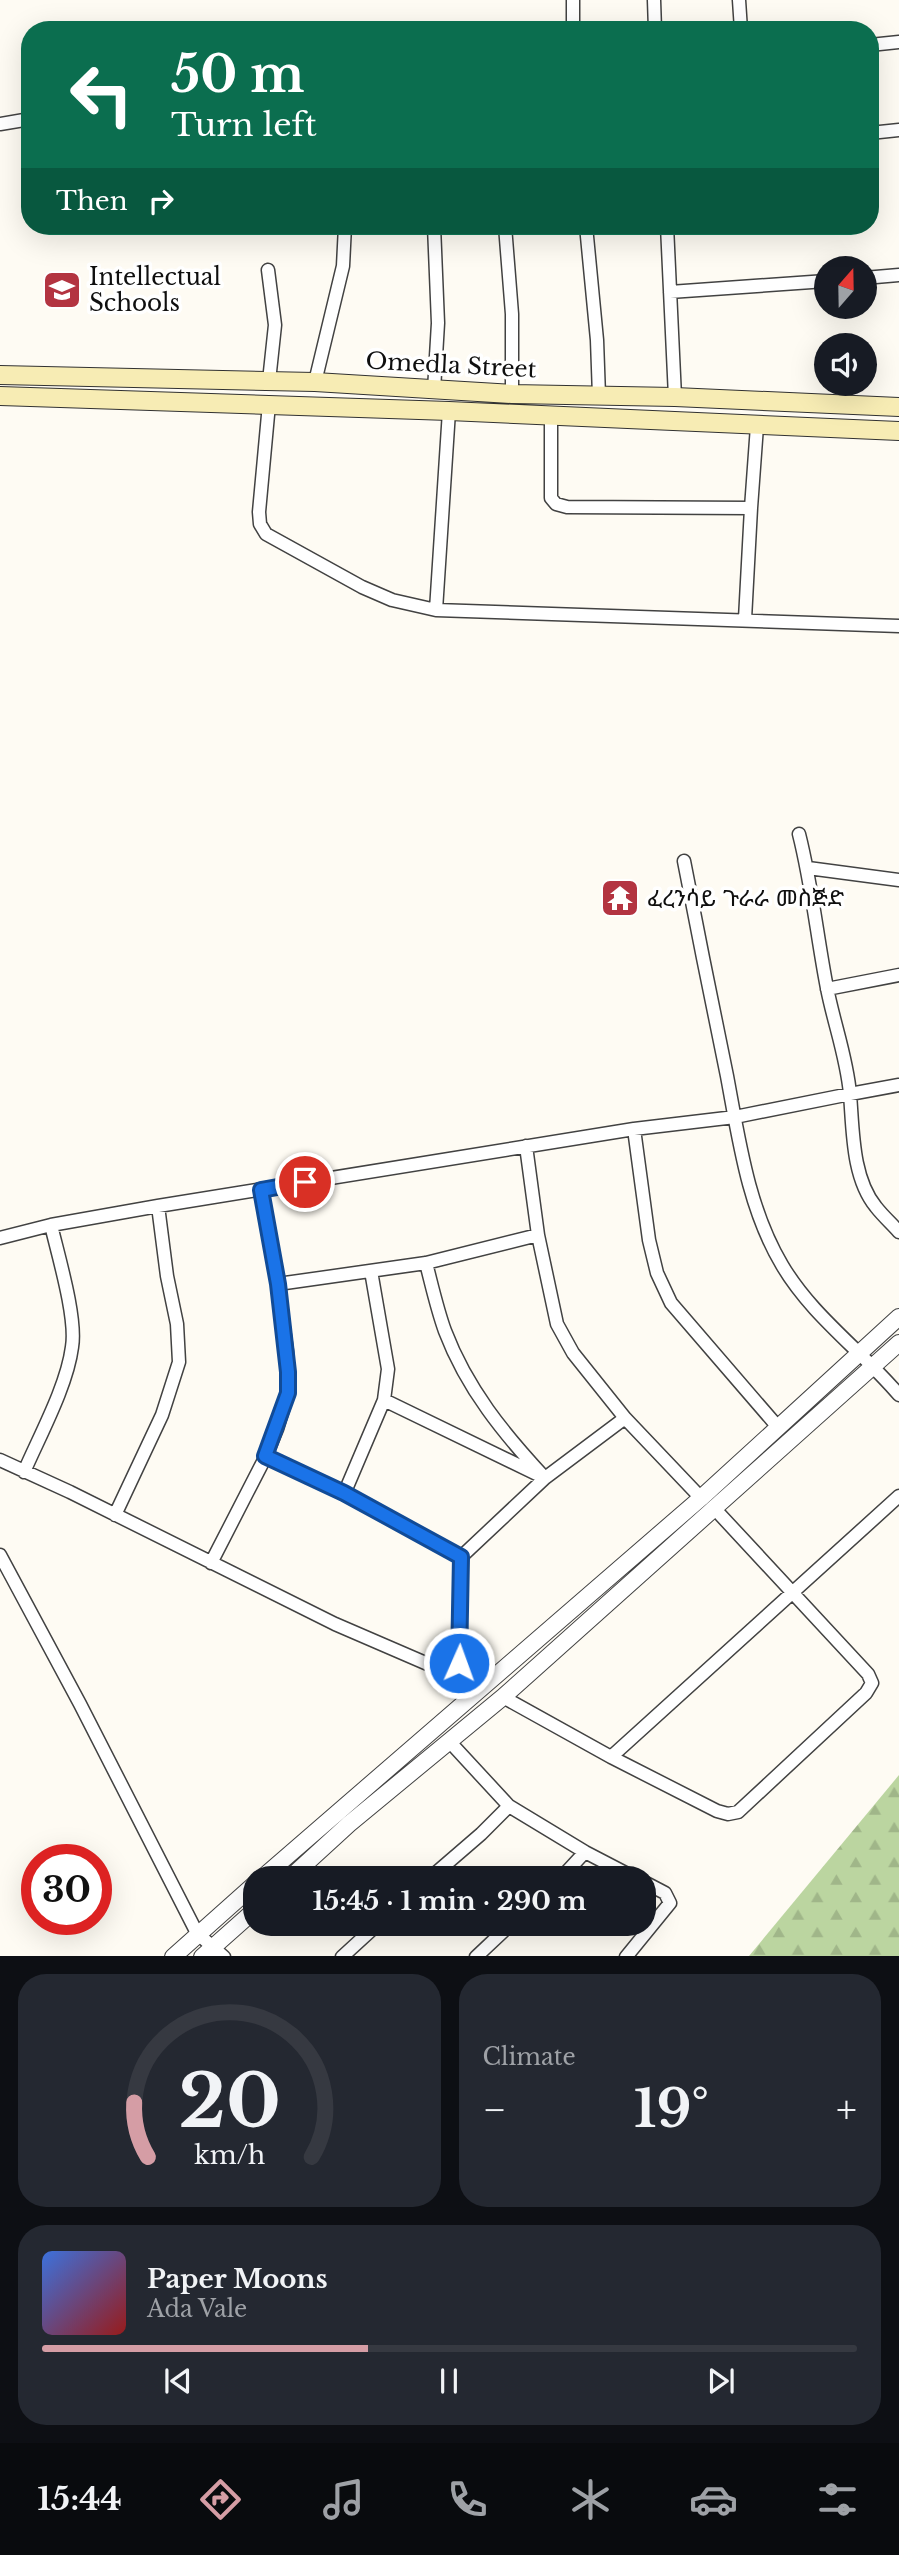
<!DOCTYPE html>
<html lang="en">
<head>
<meta charset="utf-8">
<style>
  :root { --surface:#171b24; --page:#242831; --text:#f1f3f6; --muted:#9ea1a6; --line:#363941; --accent:#d59da5 }
  body { margin:0; font-family:"Libre Baskerville","Noto Sans Ethiopic",serif; background:var(--page); color:var(--text); height:100vh; display:flex; flex-direction:column; font-size:26px; white-space:nowrap }
  * { box-sizing:border-box; margin:0 }
  p { font-size:23px; color:var(--muted) }
  .icon { flex:none; width:38px; height:38px; fill:none; stroke:currentColor; stroke-width:2; stroke-linecap:round; stroke-linejoin:round }
  .map { position:relative; height:1956px; overflow:hidden }
  .drawer { display:flex; flex-direction:column; gap:18px; padding:18px; background:#0d0f14; flex:1 }
  .drawer>* { flex:none }
  .guide { position:absolute; left:21px; top:21px; width:858px; height:214px; border-radius:28px; box-shadow:0 7px 28px #0002; background:#0b6e4f; color:#fff; overflow:hidden }
  .needle { width:46px; rotate:20deg }
  .fabs { position:absolute; left:814px; top:256px; display:grid; gap:14px }
  .fabs a { display:grid; place-items:center; width:63px; height:63px; border-radius:50%; background:var(--surface); box-shadow:0 7px 28px #0002; font-size:35px }
  .speed { position:absolute; left:21px; top:1844px; display:flex; gap:14px; font-size:35px; font-weight:700; text-align:center }
  .speed>* { display:grid; place-content:center; width:91px; height:91px; border-radius:50%; background:var(--surface); box-shadow:0 7px 28px #0002; line-height:1 }
  .speed .limit { border:10px solid #d22; background:#fff; color:#111 }
  .pin { position:absolute; display:grid; place-items:center; width:60px; height:60px; color:#fff; margin:-30px; border:4px solid #fff; border-radius:50%; box-shadow:0 2px 7px #0007 }
  .me { position:absolute; width:77px; margin:-38px; rotate:2deg; stroke-linejoin:round; filter:drop-shadow(0 0 5px #0008) }
  .turn { display:flex; align-items:center; gap:24px; height:147px; padding:0 35px; font-size:32px }
  .turn .icon { width:91px; height:91px; stroke-width:2.5 }
  .turn b { display:block; font-size:49px; line-height:60px }
  .then { display:flex; align-items:center; height:66px; padding:0 35px; background:#0003; gap:14px; font-size:26px }
  .big { font-size:52px; font-weight:700; line-height:1.1 }
  .drawer .widget { flex:1; display:flex; flex-direction:column; justify-content:center; gap:10px; min-width:0; padding:0 24px; border-radius:28px; background:var(--page) }
  .drawer .dial { align-items:center; gap:0 }
  .dial svg { height:182px; overflow:visible; fill:none; stroke:var(--line); stroke-width:7; stroke-linecap:round; text-anchor:middle }
  .dial text { fill:var(--text); stroke:none }
  .song { display:flex; align-items:center; gap:21px }
  .cover { width:84px; height:84px; border-radius:10px; background:linear-gradient(135deg,hsl(220 70% 55%),hsl(0 70% 35%)) }
  .played { height:7px; border-radius:4px; background:linear-gradient(90deg,var(--accent) 40%,var(--line) 40%) }
  .keys { display:flex; justify-content:space-around; direction:ltr }
  .heat { display:flex; justify-content:space-between; align-items:center; font-size:38px; direction:ltr }
  .drawer .tiles { flex:1; display:grid; gap:18px; grid-template-columns:1fr 1fr }
  .widget:last-child { grid-column:span 2 }
  .trip { position:absolute; left:243px; top:1866px; width:413px; height:70px; border-radius:28px; background:var(--surface); box-shadow:0 7px 28px #0002; font-weight:700; line-height:70px; text-align:center }
  .tabs { display:flex; height:112px; justify-content:space-around; align-items:center; background:#090b0e; color:var(--muted) }
  .tabs .icon { width:49px; height:49px }
  .tabs .current { color:var(--accent) }
  .tabs b { font-size:32px; color:var(--text) }
  .map>svg:first-child { display:block }
  .forest { fill:url(#forest-firs) }
  .lines { fill:none; stroke-linecap:round; stroke-linejoin:round }
  .minor-casing { stroke:#424242; stroke-width:15 }
  .tertiary-casing { stroke:#424242; stroke-width:18 }
  .secondary-casing { stroke:#313131; stroke-width:20 }
  .minor { stroke:#fff; stroke-width:12 }
  .tertiary { stroke:#fff; stroke-width:16 }
  .secondary { stroke:#f7ecb4; stroke-width:18 }
  .route-casing { stroke:#114b97; stroke-width:18 }
  .route { stroke:#1a73e8; stroke-width:12 }
  .labels { text-anchor:middle; stroke-width:7; stroke-linejoin:round; paint-order:stroke }
  .poi-label { font-size:23px; fill:#0f0f0f; stroke:#fff; text-anchor:start }
  .street-label { font-size:23px; fill:#0f0f0f; stroke:#fff }
</style>
</head>
<body>
<div class="map">
<svg width="899" height="1957" viewBox="0 0 899 1957">
  <defs>
    <pattern id="forest-firs" width="22" height="20" patternUnits="userSpaceOnUse" patternTransform="scale(1.75)"><rect width="22" height="20" fill="#bbd5a0"/><path d="M5 1l3.5 6h-7zM16 11l3.5 6h-7z" fill="#a0b689"/></pattern>
  </defs>
  <rect width="100%" height="100%" fill="#fefbf3"/>
  <path class="forest" d="M899,1775V1956H749Z"/>
  <g class="lines">
    <defs>
      <path id="minor" d="M573,0V30
        M654,0L655,30
        M739,0L741,30
        M870,45L899,42
        M0,124L30,119
        M870,133L899,130
        M434,226L438,323L434,390
        M505,226L512,314V394
        M586,226L597,340L599,396
        M667,226L675,397
        M268,270L275,325L269,381
        M864,278L899,275
        M670,292L826,281
        M315,382L343,266L345,226
        M269,404L259,512L260,524L266,534L362,587L392,600L436,610L899,626
        M551,416V498L556,504L567,507L751,508L757,426
        M436,610L449,411
        M745,619L751,508
        M684,861C698,933 712,1004 727,1076C739,1140 748,1208 782,1265C812,1316 861,1350 899,1395
        M808,868L899,880
        M827,989L899,975
        M899,1085L850,1094C853,1130 852,1178 876,1207C883,1216 892,1224 899,1232
        M634,1129L649,1240L657,1273L671,1303L777,1426
        M0,1238L51,1225L158,1206L634,1129L735,1117L850,1094C847,1058 834,1024 827,988C817,937 812,885 799,834
        M371,1271L388,1369L384,1400L344,1494L461,1557L458,1679
        M278,1284L426,1263L538,1235L526,1146
        M384,1400L545,1478C504,1434 467,1389 445,1331C437,1309 432,1286 426,1263
        M625,1418L701,1498
        M266,1456L344,1494
        M0,1460L70,1492L335,1624L481,1687
        M24,1472C40,1435 67,1386 72,1347C77,1318 58,1255 51,1225
        M115,1515L162,1415L179,1362L177,1324L167,1276L158,1206
        M0,1555L80,1704L197,1933L224,1957
        M461,1557L545,1478L625,1418L573,1353L557,1324L538,1235
        M211,1563L266,1456L277,1429L288,1393L287,1352L278,1284L261,1190
        M503,1697L611,1757L899,1496
        M449,1741L509,1806L585,1852L635,1878
        M611,1757L717,1811L728,1814L738,1812L866,1693L872,1683L868,1674L714,1508
        M430,1878L481,1834L509,1806
        M561,1878L585,1852
        M342,1957L379,1923
        M476,1957L512,1923
        M626,1957L670,1903L665,1893L644,1882"/>
      <path id="tertiary" d="M262,1878L701,1498L899,1317
        M290,1878L349,1824L503,1697L899,1343
        M173,1957L256,1883
        M202,1957L256,1909"/>
      <path id="secondary" d="M0,375L315,382L512,394L675,397L899,407
        M0,396L449,411L899,431"/>
    </defs>
    <use href="#minor" class="minor-casing"/>
    <use href="#tertiary" class="tertiary-casing"/>
    <use href="#secondary" class="secondary-casing"/>
    <use href="#minor" class="minor"/>
    <use href="#tertiary" class="tertiary"/>
    <use href="#secondary" class="secondary"/>
  </g>
  <g class="lines">
    <defs>
      <path id="route" d="M305,1182L261,1190L278,1284L288,1372V1393L265,1456L344,1493L461,1557L459,1663"/>
    </defs>
    <use href="#route" class="route-casing"/>
    <use href="#route" class="route"/>
  </g>
  <defs>
    <symbol id="school-square" viewBox="-11 -11 22 22"><rect x="-9" y="-9" width="18" height="18" rx="4" fill="#b33441" stroke="#fff"/><path d="M0-5L7-2L0 1L-7-2ZM-4 1L0 2.5L4 1V4Q0 6-4 4Z" fill="#fff"/></symbol>
    <symbol id="temple-square" viewBox="-11 -11 22 22"><rect x="-9" y="-9" width="18" height="18" rx="4" fill="#b33441" stroke="#fff"/><path d="M0-6L5-2H3V0L6.5 2.5H4V6H1.5V3h-3V6H-4V2.5H-6.5L-3 0V-2H-5Z" fill="#fff"/></symbol>
  </defs>
  <g fill-rule="evenodd">
    <use href="#school-square" x="40" y="268" width="44" height="44"/>
    <use href="#temple-square" x="598" y="876" width="44" height="44"/>
  </g>
  <g class="labels">
    <g class="poi-label">
      <text x="89" y="285">Intellectual<tspan x="89" dy="26">Schools</tspan></text>
      <text x="647" y="906">ፈረንሳይ ጉራራ መስጅድ</text>
    </g>
    <g class="street-label">
      <text transform="translate(451 365) rotate(3)" y="8">Omedla Street</text>
    </g>
  </g>
</svg>
<div class="fabs">
<a><svg class="needle" viewBox="-14 -14 28 28"><path d="M0-13l5 13h-10z" fill="#e53935"/><path d="M0 13l5-13h-10z" fill="#9ea1a6"/></svg></a>
<a><svg class="icon" aria-label="sound" viewBox="0 0 24 24"><path d="M4 9h4l5-4v14l-5-4H4zM17 9q2 3 0 6"/></svg></a>
</div>
<div class="speed"><div class="limit">30</div></div>
<div class="pin" style="left:305px;top:1182px;background:#d93025"><svg class="icon" aria-label="arrive" viewBox="0 0 24 24"><path d="M6 21V4h12l-3 4 3 4H6"/></svg></div>
<svg class="me" style="left:459px;top:1663px" viewBox="-20 -20 40 40"><circle r="17" fill="#1a73e8" stroke="#fff" stroke-width="3"/><path d="M0-11L8 9 0 5-8 9z" fill="#fff"/></svg>
<div class="trip">15:45 · 1 min · 290 m</div>
<div class="guide">
<div class="turn"><svg class="icon" aria-label="left" viewBox="0 0 24 24"><path d="M17 20v-9H6M10 6l-5 5 5 5"/></svg><div><b>50 m</b>Turn left</div></div>
<div class="then">Then<svg class="icon" aria-label="right" viewBox="0 0 24 24"><path d="M7 20v-9h11M14 6l5 5-5 5"/></svg></div>
</div>
</div>
<section class="drawer">
<div class="tiles">
<div class="widget dial"><svg viewBox="0 0 100 80">
<path d="M14 69A42 42 0 1 1 86 69"/>
<path d="M14 69A42 42 0 0 1 8 45" stroke="#d59da5"/>
<text x="50" y="56" font-size="32" font-weight="700">20</text>
<text x="50" y="72" font-size="11">km/h</text>
</svg></div>
<div class="widget"><p>Climate</p>
<div class="heat"><a>−</a><b class="big">19°</b><a>+</a></div>
</div>
<div class="widget">
<div class="song"><i class="cover"></i><div><b>Paper Moons</b><p>Ada Vale</p></div></div>
<div class="played"></div>
<div class="keys"><svg class="icon" aria-label="previous" viewBox="0 0 24 24"><path d="M18 5L8 12l10 7zM5 5v14"/></svg><svg class="icon" aria-label="pause" viewBox="0 0 24 24"><path d="M8 5v14M16 5v14"/></svg><svg class="icon" aria-label="next" viewBox="0 0 24 24"><path d="M6 5l10 7-10 7zM19 5v14"/></svg></div>
</div>
</div>
</section>
<nav class="tabs">
<b>15:44</b>
<svg class="icon current" aria-label="directions" viewBox="0 0 24 24"><path d="M12 3l9 9-9 9-9-9zM9 14v-3h6M13 9l2 2-2 2"/></svg>
<svg class="icon" aria-label="music" viewBox="0 0 24 24"><path d="M9 18V5l10-2v13"/><circle cx="6" cy="18" r="3"/><circle cx="16" cy="16" r="3"/></svg>
<svg class="icon" aria-label="phone" viewBox="0 0 24 24"><path d="M5 4h4l2 5-3 2q2 4 5 5l2-3 5 2v4C11 20 4 13 5 4z"/></svg>
<svg class="icon" aria-label="climate" viewBox="0 0 24 24"><path d="M12 3v18M4 7l16 10M4 17L20 7"/></svg>
<svg class="icon" aria-label="car" viewBox="0 0 24 24"><path d="M5 17H2v-5l4-1 3-4h7l3 4 3 1v5h-3M9 17h6M6 11h13"/><circle cx="7" cy="17" r="2"/><circle cx="17" cy="17" r="2"/></svg>
<svg class="icon" aria-label="filters" viewBox="0 0 24 24"><path d="M4 7h16M4 17h16"/><circle cx="9" cy="7" r="2"/><circle cx="15" cy="17" r="2"/></svg>
</nav>
</body>
</html>
